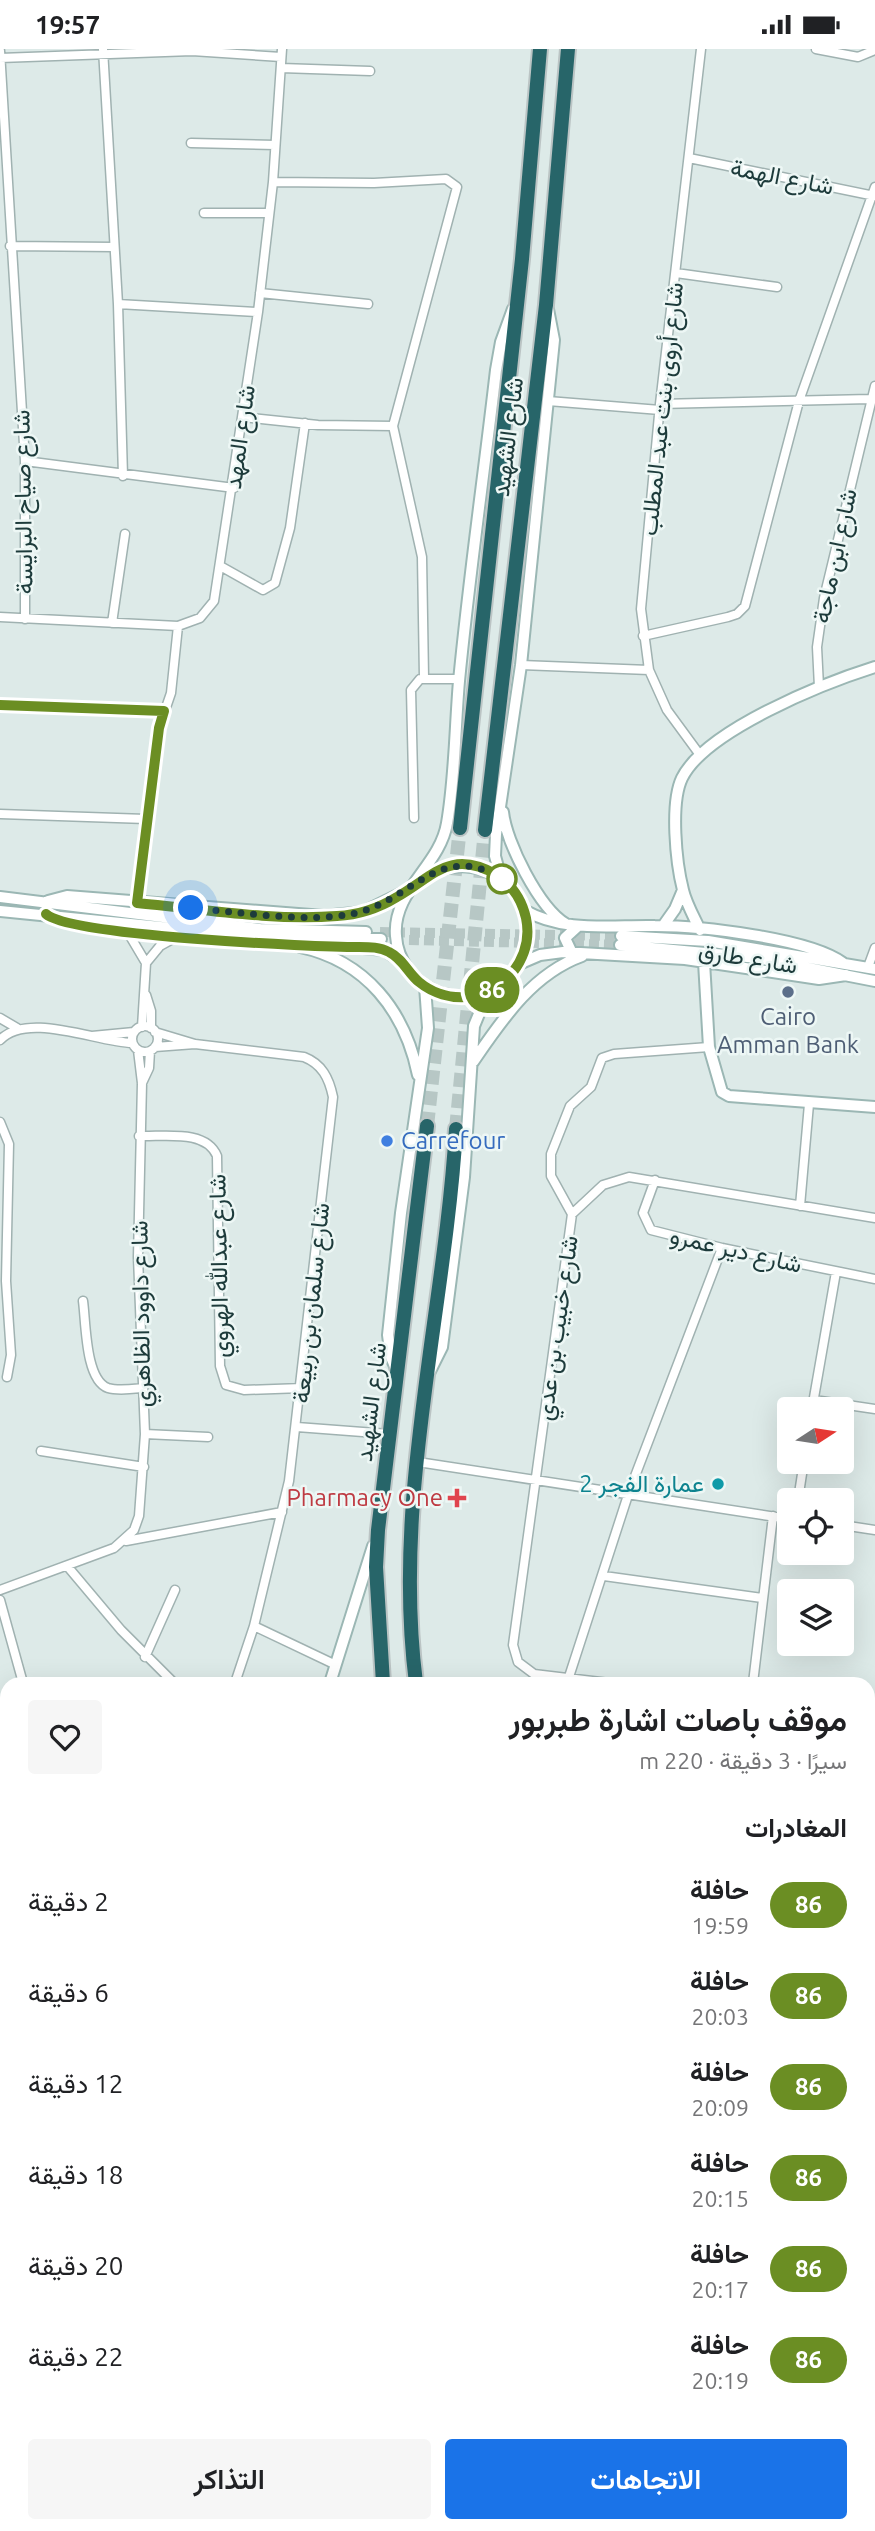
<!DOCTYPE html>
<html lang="ar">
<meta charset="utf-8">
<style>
body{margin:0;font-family:Ubuntu,Vazirmatn,sans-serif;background:#f6f6f6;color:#202124;direction:rtl;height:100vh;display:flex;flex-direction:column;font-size:26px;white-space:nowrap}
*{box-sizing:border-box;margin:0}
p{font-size:23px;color:#757577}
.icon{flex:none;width:38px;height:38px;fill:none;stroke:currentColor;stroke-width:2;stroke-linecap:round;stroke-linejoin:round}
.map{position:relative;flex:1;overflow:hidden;direction:ltr}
.sheet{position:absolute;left:0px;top:1628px;width:875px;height:856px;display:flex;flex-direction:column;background:#fff;border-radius:21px 21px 0 0;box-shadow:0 7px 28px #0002;direction:rtl}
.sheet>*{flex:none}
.badge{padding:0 14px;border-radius:23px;font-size:24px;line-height:46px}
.needle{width:46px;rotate:78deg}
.buttons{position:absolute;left:777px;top:1348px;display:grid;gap:14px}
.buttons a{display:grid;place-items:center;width:77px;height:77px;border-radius:7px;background:#fff;box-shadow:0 7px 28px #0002;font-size:35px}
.you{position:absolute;width:35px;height:35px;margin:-18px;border:5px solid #fff;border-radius:50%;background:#1a73e8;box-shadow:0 0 0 10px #1a73e833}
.map>.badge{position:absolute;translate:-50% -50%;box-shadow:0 0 0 4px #fff}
h2{padding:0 28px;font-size:26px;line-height:63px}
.round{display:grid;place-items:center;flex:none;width:74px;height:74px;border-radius:7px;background:#f6f6f6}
.head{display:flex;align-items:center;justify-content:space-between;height:119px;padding:0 28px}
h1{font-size:33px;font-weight:600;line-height:52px}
.cta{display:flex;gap:14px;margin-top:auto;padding:14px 28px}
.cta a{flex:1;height:80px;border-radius:7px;background:#1a73e8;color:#fff;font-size:28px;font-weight:600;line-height:80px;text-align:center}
.cta a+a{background:#f6f6f6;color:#202124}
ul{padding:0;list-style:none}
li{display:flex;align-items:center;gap:21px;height:91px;padding:0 28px}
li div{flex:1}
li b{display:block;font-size:26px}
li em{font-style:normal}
li .badge{min-width:77px;font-weight:700;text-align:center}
.status{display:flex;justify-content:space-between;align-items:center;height:49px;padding:0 35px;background:#fff;direction:ltr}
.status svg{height:19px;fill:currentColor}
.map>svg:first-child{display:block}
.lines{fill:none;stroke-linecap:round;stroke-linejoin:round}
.secondary-tunnel{stroke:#b7c7c5;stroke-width:10;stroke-dasharray:10 5;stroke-linecap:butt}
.highway-tunnel{stroke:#b7c7c5;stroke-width:14;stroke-dasharray:14 7;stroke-linecap:butt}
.street-casing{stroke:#a0b2b1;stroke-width:11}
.secondary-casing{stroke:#9bb7b4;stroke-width:14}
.highway-casing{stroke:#bbc4c4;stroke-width:18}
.street{stroke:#fff;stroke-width:8}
.secondary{stroke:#fff;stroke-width:10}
.highway{stroke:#276569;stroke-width:14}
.line-casing{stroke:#fff;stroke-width:16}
.line{stroke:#6b8e23;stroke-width:10}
.walk{stroke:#1d3b3b;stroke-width:7;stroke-dasharray:0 12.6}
.stop-dot{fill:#fff;stroke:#6b8e23;stroke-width:3.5}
.service-dot{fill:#5c6f8a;stroke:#edf7f5;stroke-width:2.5}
.shop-dot{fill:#3f7fe0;stroke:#edf7f5;stroke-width:2.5}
.culture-dot{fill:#0f9aa8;stroke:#edf7f5;stroke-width:2.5}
.health-dot{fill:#e0444e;stroke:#edf7f5;stroke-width:2.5}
.labels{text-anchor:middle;stroke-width:5;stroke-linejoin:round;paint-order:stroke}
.street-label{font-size:24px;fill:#1d3b3b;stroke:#edf7f5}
.service-label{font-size:24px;fill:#4e5e75;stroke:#edf7f5}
.shop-label{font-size:24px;fill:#366cbe;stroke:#edf7f5;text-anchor:start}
.culture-label{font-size:24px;fill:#0d838f;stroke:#edf7f5;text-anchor:end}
.health-label{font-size:24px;fill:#be3a42;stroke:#edf7f5;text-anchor:end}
</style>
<div class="status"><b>19:57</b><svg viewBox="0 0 49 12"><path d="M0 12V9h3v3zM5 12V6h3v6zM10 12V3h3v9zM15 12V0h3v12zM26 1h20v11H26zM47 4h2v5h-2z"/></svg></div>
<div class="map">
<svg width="875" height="2482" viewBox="0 0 875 2482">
<rect width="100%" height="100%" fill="#ddeae8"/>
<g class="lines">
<!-- secondary-tunnel -->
<path class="secondary-tunnel" d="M380,883L621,887
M409,891L620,896"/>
<!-- highway-tunnel -->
<path class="highway-tunnel" d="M427,1077L460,779
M456,1080L485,781"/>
<defs>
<path id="street" d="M103,0L118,255L123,427
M816,0L858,8L875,1
M0,2L25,412V570
M0,9L192,2L281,8
M281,19L370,22
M191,94L275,96
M689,109L875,147
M273,133L374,134L446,130L457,138L393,377L422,508L424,629
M204,164H269
M10,197L114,198
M676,224L777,238
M260,244L368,255
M118,255L258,263
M548,352L660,361
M660,355L870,350
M243,368L318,376L393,377
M25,412L234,439
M222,518L263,541L275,534L290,479L305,374
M0,568L178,577L200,569L214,552L258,263L273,133L282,0
M112,574L125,485
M643,587L728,568L737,565L745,557L799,352L875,138
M521,616L649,621
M819,638L817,598L824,549L875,337
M0,656L164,662
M700,706L667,661L649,621L641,560L660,355L701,0
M0,765L146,770
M414,769L411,641L420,630H459
M137,854L159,679L171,644L178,577
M127,882L146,914L142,978
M146,914L160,897L178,887
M868,918L875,899
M146,946L151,962V979
M0,969L17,979
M132 990a13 13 0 1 1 26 0a13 13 0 1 1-26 0Z
M155,983L195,995L304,1008C322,1015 329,1029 333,1048L289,1432L254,1577L235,1634
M92,987L134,983
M0,991C27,962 97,993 132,994
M155,998L195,995
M142,1034L149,1019L150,1002
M0,1073L9,1095L6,1232L11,1306L7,1328
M139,1087C164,1088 206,1080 217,1107L220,1317L226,1336L244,1341L302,1339
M655,1131L643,1164L651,1181L722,1199L875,1230
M800,1157L809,1055
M572,1165L551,1127V1105L570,1057L591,1038L602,1009L614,1005L709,998
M83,1252C86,1273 85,1331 108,1339C118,1342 132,1340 142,1339
M814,1351L875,1360
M812,1360L836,1223
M297,1378L389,1385
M145,1385L208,1388
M41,1402L144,1418
M418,1413L789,1470
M798,1451L804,1412
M842,1476L875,1481
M126,1492L282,1463
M68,1518L121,1581L174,1634
M604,1527L762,1549
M0,1541L114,1499L134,1481L139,1467L145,1385L138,1208L142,1034L138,1001
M0,1551L23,1634
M254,1577L336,1616
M145,1608L175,1541
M567,1634L629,1443L722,1199
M609,1634L534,1625L518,1613L513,1596L572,1165L603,1136L629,1128L875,1169
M753,1634L773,1467
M868,1667H875
M868,1775L875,1776
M0,1862L7,1853
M868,1872H875
M0,1921L7,1924
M868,2084L875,2108
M0,2098L7,2142
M868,2113L875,2117
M868,2237L875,2232
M0,2280L7,2269
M868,2354L875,2365
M540,2476L551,2480
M788,2476L790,2482
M232,2482L236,2476
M434,2482L456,2476"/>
<path id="secondary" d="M503,763C506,793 539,859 566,875
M501,829L495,807L496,785L521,616L554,291L548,260
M417,833C492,779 570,878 502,934C462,967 399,938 396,887C392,842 440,817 447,774C455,728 455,679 459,632C469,528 484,425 496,321L501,293L513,260
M0,848L260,880L366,883
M48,852L67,847L324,867L363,863L406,842
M524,861C564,884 611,876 655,877C700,877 809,889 843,914
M0,862L260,888L381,890
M663,877L675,860L683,841
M95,878L155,884
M700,881C694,868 686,854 683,841C676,814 670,754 682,729C706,681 824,634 875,618
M621,887L708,892L875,920
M620,896L758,909L875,932
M300,898C366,912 405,962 418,1026
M353,898L384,901L402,913
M572,904L565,889L578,877
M704,913L709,998L722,1043L729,1047L875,1058
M519,915L540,906L563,903L685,910L819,930L846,926
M473,1013C502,971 532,925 582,907
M397,1322L391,1308L388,1286L401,1164L428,979L425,937
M427,1328L442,1298L464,1128L474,977L488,943
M330,1634L373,1497
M0,1882L7,1896
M0,2465L7,2437
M260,2476L262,2482
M15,2482L16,2476"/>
<path id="highway" d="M460,779L522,210L540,0
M485,781L546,256L568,0
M383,1634L376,1518L378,1481L427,1077
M416,1634C392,1449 445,1264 456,1080
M647,2476L649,2482
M659,2476L661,2482
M685,2476L687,2482
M698,2476L700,2482"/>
</defs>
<!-- street casing -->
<use href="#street" class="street-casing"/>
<!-- secondary casing -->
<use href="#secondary" class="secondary-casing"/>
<!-- highway casing -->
<use href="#highway" class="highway-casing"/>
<!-- street -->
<use href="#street" class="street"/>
<!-- secondary -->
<use href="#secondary" class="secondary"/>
<!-- highway -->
<use href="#highway" class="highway"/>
</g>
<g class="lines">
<defs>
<path id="line" d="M0,656L164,662L159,679L137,854C202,860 272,872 337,867C358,866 379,859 397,848C433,828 450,799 497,826C512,836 522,851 526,869C530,888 525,907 513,923C491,953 447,956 419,933C408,924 403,910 389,903C380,898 370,898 359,898C313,898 71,887 46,865"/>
</defs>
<!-- line casing -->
<use href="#line" class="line-casing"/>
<!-- line -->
<use href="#line" class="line"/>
<!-- walk -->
<path class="walk" d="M191,859C238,863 306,874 352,865C410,854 440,790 502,830"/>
</g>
<!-- markers -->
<circle class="stop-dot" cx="502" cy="830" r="14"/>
<circle class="service-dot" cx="788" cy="943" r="7"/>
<circle class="shop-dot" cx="387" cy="1092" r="7"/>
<circle class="culture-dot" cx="718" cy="1435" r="7"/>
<path class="health-dot" d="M453.5 1438.5h7v7h7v7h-7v7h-7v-7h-7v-7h7z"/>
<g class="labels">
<!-- street labels -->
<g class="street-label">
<text transform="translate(782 128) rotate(11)" y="8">شارع الهمة</text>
<text transform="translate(662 360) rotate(-84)" y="8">شارع أروى بنت عبد المطلب</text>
<text transform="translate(240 388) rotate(-82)" y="8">شارع المهد</text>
<text transform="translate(508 388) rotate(-83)" y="8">شارع الشهيد</text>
<text transform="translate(23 453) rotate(-91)" y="8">شارع صياح البرايسة</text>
<text transform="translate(835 507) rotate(-78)" y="8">شارع ابن ماجة</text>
<text transform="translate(748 909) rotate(9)" y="8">شارع طارق</text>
<text transform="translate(736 1201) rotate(13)" y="8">شارع دير عمرو</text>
<text transform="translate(219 1217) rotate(-91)" y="8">شارع عبدالله الهروي</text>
<text transform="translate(311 1254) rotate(-84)" y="8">شارع سلمان بن ربيعة</text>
<text transform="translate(141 1265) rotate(-91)" y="8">شارع داوود الظاهري</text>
<text transform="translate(557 1279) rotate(-82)" y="8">شارع خبيب بن عدي</text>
<text transform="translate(371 1353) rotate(-83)" y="8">شارع الشهيد</text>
</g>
<!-- service labels -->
<g class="service-label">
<text x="788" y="976">Cairo<tspan x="788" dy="28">Amman Bank</tspan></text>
</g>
<!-- shop labels -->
<g class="shop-label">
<text x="401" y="1100">Carrefour</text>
</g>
<!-- culture labels -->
<g class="culture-label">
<text x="704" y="1443">عمارة الفجر 2</text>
</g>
<!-- health labels -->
<g class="health-label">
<text x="443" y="1457">Pharmacy One</text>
</g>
</g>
</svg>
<div class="buttons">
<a><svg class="needle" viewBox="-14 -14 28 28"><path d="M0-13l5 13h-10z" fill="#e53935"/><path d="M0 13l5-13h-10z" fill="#757577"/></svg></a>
<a><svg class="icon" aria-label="locate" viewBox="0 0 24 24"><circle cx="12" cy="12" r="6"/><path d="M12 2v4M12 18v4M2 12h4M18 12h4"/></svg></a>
<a><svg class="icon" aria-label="layers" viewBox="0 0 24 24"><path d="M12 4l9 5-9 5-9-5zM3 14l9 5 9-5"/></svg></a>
</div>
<div class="you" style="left:191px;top:859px"></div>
<b class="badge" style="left:492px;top:941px;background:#6b8e23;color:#fff">86</b>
<section class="sheet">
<div class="head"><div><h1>موقف باصات اشارة طبربور</h1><p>سيرًا · 3 دقيقة · 220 m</p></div><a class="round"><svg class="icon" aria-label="heart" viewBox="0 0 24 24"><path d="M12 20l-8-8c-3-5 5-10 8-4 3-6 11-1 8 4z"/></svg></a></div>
<h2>المغادرات</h2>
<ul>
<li><span class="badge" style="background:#6b8e23;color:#fff">86</span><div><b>حافلة</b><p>19:59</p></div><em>2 دقيقة</em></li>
<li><span class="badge" style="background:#6b8e23;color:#fff">86</span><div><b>حافلة</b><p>20:03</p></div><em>6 دقيقة</em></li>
<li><span class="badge" style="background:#6b8e23;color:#fff">86</span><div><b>حافلة</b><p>20:09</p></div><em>12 دقيقة</em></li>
<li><span class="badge" style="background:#6b8e23;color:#fff">86</span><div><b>حافلة</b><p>20:15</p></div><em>18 دقيقة</em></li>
<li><span class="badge" style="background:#6b8e23;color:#fff">86</span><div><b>حافلة</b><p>20:17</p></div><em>20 دقيقة</em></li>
<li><span class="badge" style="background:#6b8e23;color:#fff">86</span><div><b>حافلة</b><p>20:19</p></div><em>22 دقيقة</em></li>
</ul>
<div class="cta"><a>الاتجاهات</a><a>التذاكر</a></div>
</section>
</div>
